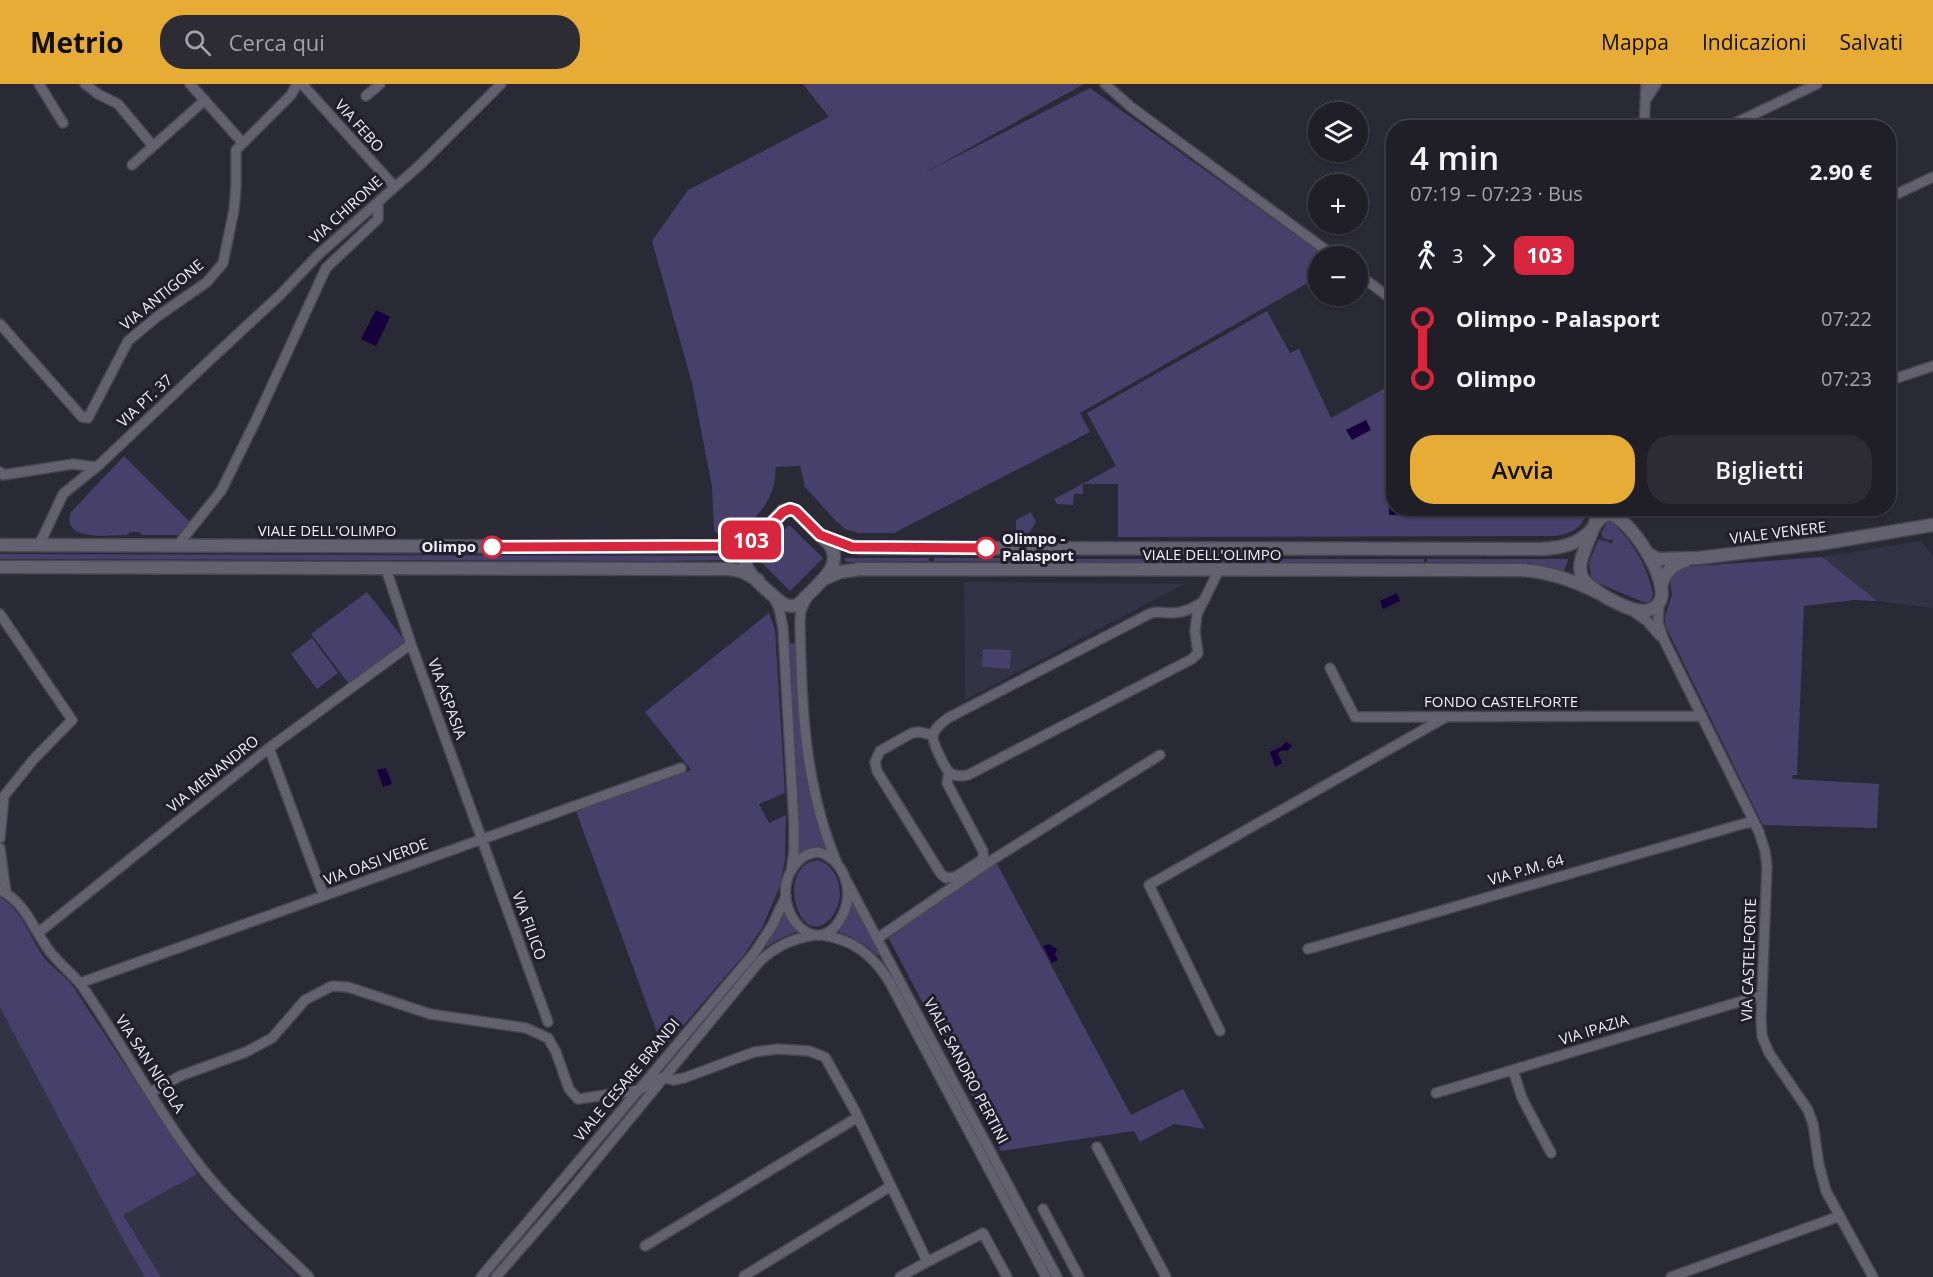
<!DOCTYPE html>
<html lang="it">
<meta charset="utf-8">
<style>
body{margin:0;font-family:"Open Sans",sans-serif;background:#2d2c34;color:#f1f3f6;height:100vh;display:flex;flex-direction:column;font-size:22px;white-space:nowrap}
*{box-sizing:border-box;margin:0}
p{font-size:20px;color:#a2a2a8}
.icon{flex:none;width:33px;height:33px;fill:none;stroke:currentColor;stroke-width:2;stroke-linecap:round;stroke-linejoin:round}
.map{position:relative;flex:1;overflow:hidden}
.panel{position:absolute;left:1386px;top:36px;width:510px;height:396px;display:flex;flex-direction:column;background:#201f28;border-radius:24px;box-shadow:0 2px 4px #0004,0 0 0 2px #3d3d45}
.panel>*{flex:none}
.badge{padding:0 12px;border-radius:9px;font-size:21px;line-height:39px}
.controls{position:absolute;left:1308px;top:18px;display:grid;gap:12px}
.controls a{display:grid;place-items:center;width:60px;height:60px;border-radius:50%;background:#201f28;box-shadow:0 2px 4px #0004,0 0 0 2px #3d3d45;font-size:30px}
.map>.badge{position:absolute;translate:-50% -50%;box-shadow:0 0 0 3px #fff}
.legs{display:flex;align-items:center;gap:9px;height:66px;padding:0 24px;font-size:20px}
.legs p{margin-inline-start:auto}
.head{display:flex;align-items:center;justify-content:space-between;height:102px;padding:0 24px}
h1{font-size:33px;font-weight:600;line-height:45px}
.primary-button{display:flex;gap:12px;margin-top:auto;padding:12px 24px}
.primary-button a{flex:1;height:69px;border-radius:24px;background:#e6ac36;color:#111;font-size:24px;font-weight:600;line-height:69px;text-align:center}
.primary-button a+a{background:#2d2c34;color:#f1f3f6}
ul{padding:0 24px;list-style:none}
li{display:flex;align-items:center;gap:21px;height:60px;font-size:22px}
li i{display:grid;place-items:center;width:9px;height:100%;margin:0 8px;background:currentColor}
li i::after{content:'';width:15px;height:15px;margin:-8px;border:4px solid;border-radius:50%;background:#201f28}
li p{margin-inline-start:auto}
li:first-child i{background:linear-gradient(#0000 50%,currentColor 0)}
li:last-child i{background:linear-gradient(currentColor 50%,#0000 0)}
header{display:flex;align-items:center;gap:36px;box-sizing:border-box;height:84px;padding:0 30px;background:#e6ac36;color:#111}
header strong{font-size:28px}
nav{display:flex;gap:33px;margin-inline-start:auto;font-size:21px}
.search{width:420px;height:54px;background:#2d2c34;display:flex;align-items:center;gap:15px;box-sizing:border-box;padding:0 21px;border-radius:24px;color:#a2a2a8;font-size:22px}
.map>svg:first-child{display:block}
.built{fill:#343245}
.green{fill:#47406b}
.water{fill:#16003e}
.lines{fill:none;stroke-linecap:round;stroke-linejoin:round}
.minor-casing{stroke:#484651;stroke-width:12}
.tertiary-casing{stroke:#484651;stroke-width:15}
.minor{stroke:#636170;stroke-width:9}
.tertiary{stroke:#636170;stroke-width:12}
.line-1-casing{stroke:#fff;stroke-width:14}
.line-1{stroke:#d7263d;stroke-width:9}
.stop-1-dot{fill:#fff;stroke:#d7263d;stroke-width:3}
.labels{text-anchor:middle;stroke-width:6;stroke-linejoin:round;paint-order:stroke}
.street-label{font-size:15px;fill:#eeedf6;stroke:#211f2b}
.stop-label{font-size:15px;font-weight:bold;fill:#eeedf6;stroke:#211f2b;text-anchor:start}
</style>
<header>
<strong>Metrio</strong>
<div class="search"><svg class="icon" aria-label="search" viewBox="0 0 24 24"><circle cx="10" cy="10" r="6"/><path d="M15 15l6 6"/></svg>Cerca qui</div>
<nav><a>Mappa</a><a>Indicazioni</a><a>Salvati</a></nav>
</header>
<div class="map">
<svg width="1933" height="1193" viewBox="0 0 1933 1193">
<rect width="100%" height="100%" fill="#2a2936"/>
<!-- built -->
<path class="built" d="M1921,457L1933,472V524L1877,517L1822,473Z
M964,498L1184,500L965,616Z
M0,813L11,820L25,839L43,872L70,898L197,1090L244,1142L298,1193H0Z"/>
<!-- green -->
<path class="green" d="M803,0H1084L926,88L1090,4L1325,172H1318V193L1080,329L1090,348L894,449H858L845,445L836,437L805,403L800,382L776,383C775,390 775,399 772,407C765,428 742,450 719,451L714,446L712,403L692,299L652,157L688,106L829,33Z
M1267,227L1290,269L1299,265L1331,334L1393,300L1394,424L1587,425C1585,442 1572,450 1555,452L1118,453V400H1083V410H1074L1073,421L1057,420L1054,415L1116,382L1087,329Z
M124,372L190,438L178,451H142L139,448H130L127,451C111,451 60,458 71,428Z
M1031,428L1036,438L1028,451H1016V436Z
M1608,437H1611C1631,455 1649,484 1653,511L1650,518H1643L1598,499L1591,493L1589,478L1599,455L1609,458L1610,460L1613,458L1612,455L1608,456L1603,454L1601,449Z
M789,441L823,474L790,507L757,474Z
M0,470L729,472H732L733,475L730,476L659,477L0,475Z
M1822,473L1877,517L1854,516L1804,522L1797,691H1793L1792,695L1879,700L1877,744L1763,741L1665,541V532L1672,511L1670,495L1682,483Z
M846,474H929V477L846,478L844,475Z
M934,474H1071V478L934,477Z
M1073,475H1248V478H1073Z
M1250,475H1424V478H1250Z
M1427,475H1568V476L1564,487L1529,479L1427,478Z
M367,508L405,557L349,600L311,550Z
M769,529L775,546L785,709L759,720L769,739L786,731L785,775L780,802L762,844L743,872L663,965L576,727L691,686L645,628Z
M312,554L338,589L317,605L291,570Z
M789,559H795C799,630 799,698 826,765L799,772V725Z
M983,565L1011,566L1010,585L982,583Z
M818,776C835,781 842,801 839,817C837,826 832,835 824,840C797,858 776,781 818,776Z
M996,778L1131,1031L1183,1005L1205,1045L1174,1040L1140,1058L1134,1047L1001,1067L887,851Z
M0,813C22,827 28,850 42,871C49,881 61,889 70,898L197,1090L123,1131L161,1193H145L124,1157L0,923Z
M852,817L879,869V871H877C865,859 851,852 835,847L850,818Z
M786,826L798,847L777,856L767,863L766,861Z"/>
<!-- water -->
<path class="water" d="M376,226L390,233L376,262L361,255Z
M1366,336L1371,346L1352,356L1346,346Z
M1389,408H1393L1394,424L1401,425V431H1389Z
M1397,509L1400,517L1383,525L1380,517Z
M1286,658L1292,662L1288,666L1280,667L1278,670L1282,679L1275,683L1270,668L1281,663Z
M386,684L392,700L383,703L377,686Z
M1049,860L1057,865L1055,871L1058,876L1052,879L1043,862Z"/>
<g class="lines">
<defs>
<path id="minor" d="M39,0L63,39
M85,0L98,10L118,20L153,62
M190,0L242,58
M302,0L395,103
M1105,0L1131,23L1334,172
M366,12L380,0
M1647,14L1656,0
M1644,44L1646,0
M1725,44L1817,0
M132,81L205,16
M1888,114L1933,93
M1358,190L1394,217
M0,240L82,333L88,334L128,257L158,232L207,198L223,179L234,126L236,103V66L291,11L297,0
M211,275L280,211L319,170L421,80L501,0
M1888,297L1933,282
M0,388L3,391L73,380L96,383
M1593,443L1596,424
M37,461L42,455L63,410L100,380L210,276
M177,462L221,407L257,334L326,184L378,135V118
M388,484V491L411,560L548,938
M774,514L779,524L783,544L794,740V767L791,787
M807,514L801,526L800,535C801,618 804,702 837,779
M1204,517C1193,524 1184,529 1171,529C1164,529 1158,527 1151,529L948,634C942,639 934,644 933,652C932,658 945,684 949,688C955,693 962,692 968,691L1192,575L1198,569L1195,548L1197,530L1219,486
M1659,518L1658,539L1664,556L1759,748L1765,767L1767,783L1761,934L1762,952L1769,969L1808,1026L1813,1040L1819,1081L1826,1107L1873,1193
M1633,527L1647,537L1660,552
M0,530L72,636L33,676L4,712L0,754
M1330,584L1355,633L1702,632
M933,651L919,648L912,649L880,667L875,678L877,687L941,790L946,794L955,793L983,775V767L947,699L949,688
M269,664L324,812
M0,764L6,809
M818,768C843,775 854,804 844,828C820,884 767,826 792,785C798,775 806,769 818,768Z
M846,796L1057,1193
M0,806C25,818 33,844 48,865C58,879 72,889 82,902C123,961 156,1025 200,1082C232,1123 272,1157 309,1193
M38,849L269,664L411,560
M821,851C852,855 872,870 889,897L1046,1193
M878,854L992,776L1160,671
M1308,865L1753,737
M80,899L681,684
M1220,947L1149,801L1446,633
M1513,986L1522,1014L1551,1069
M151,1008L180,992L246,968L272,954L305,916L332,902L348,903L430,930L526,944L548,954L556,968L569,1005L578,1015L639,1006L663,993L673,996L684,994L754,968L778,965L809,967L825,973L854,1025L927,1177
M1436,1009L1762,911
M1097,1063L1166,1193
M1043,1125L1079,1193
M645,1162L858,1033
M744,1192L891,1102
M481,1193L755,868L772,842L786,812
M496,1193L568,1110L760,877C776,862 792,855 814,851
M900,1193C927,1177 955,1164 983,1149L1007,1193
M1671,1193L1840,1132"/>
<path id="tertiary" d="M790,425L796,427L830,461C842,480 824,494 812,507C807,511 802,518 797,521C792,523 788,522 783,520C768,506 732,484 750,462L783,427Z
M1608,430C1629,431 1673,500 1659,519C1655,524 1649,527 1643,527C1628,527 1585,505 1581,490C1578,478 1585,465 1589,455C1593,444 1596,435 1608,430Z
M820,451L844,460L860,464L1541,465C1562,464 1580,460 1593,444
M0,461L714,463L742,460L760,451
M1647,469L1658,475L1698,474L1825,459L1933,441
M0,483L729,485L741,487L758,496
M822,496L840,488L861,485L1520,486C1549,487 1574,497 1599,509
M1661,502C1665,488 1672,481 1685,477"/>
</defs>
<!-- minor casing -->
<use href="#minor" class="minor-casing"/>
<!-- tertiary casing -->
<use href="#tertiary" class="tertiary-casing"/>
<!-- minor -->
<use href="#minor" class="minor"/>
<!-- tertiary -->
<use href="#tertiary" class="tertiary"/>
</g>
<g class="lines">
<defs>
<path id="line-1" d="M492,463L729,462L742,460L760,451L783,428L790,425L796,427L820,451L852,463L986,464"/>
</defs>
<!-- line-1 casing -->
<use href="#line-1" class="line-1-casing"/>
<!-- line-1 -->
<use href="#line-1" class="line-1"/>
</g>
<!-- markers -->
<g class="stop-1-dot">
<circle cx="492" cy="463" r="10"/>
<circle cx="986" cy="464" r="10"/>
</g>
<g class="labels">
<!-- street labels -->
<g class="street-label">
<text transform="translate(359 42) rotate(48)" y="5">VIA FEBO</text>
<text transform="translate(346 126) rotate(-42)" y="5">VIA CHIRONE</text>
<text transform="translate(162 211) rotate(-39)" y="5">VIA ANTIGONE</text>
<text transform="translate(145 317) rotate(-43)" y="5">VIA PT. 37</text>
<text x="327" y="452">VIALE DELL'OLIMPO</text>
<text transform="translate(1778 449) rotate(-7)" y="5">VIALE VENERE</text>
<text x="1212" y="476">VIALE DELL'OLIMPO</text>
<text transform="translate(447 615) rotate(70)" y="5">VIA ASPASIA</text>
<text x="1501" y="623">FONDO CASTELFORTE</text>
<text transform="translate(213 690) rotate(-39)" y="5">VIA MENANDRO</text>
<text transform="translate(376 778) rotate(-20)" y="5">VIA OASI VERDE</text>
<text transform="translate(1526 786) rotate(-16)" y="5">VIA P.M. 64</text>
<text transform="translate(529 842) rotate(70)" y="5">VIA FILICO</text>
<text transform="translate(1749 876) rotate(-88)" y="5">VIA CASTELFORTE</text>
<text transform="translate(1594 946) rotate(-17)" y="5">VIA IPAZIA</text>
<text transform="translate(150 980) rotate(57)" y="5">VIA SAN NICOLA</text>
<text transform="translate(966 987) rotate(62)" y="5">VIALE SANDRO PERTINI</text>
<text transform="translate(627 996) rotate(-50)" y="5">VIALE CESARE BRANDI</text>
</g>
<!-- stop labels -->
<g class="stop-label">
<text x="1002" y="460">Olimpo -<tspan x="1002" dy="17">Palasport</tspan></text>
<text x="476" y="468" text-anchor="end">Olimpo</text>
</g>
</g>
</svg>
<div class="controls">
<a><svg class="icon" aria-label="layers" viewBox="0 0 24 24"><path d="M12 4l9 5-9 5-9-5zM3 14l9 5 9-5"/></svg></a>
<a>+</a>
<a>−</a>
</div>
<b class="badge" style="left:751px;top:456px;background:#d7263d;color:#fff">103</b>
<section class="panel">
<div class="head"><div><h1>4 min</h1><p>07:19 – 07:23 · Bus</p></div><b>2.90 €</b></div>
<div class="legs"><svg class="icon" aria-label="walk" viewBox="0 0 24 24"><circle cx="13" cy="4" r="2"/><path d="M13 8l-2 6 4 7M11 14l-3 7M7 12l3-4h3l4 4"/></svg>3<svg class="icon" aria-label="forward" viewBox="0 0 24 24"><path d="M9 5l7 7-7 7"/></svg><b class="badge" style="background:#d7263d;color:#fff">103</b></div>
<ul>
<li><i style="color:#d7263d"></i><b>Olimpo - Palasport</b><p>07:22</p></li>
<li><i style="color:#d7263d"></i><b>Olimpo</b><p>07:23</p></li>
</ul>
<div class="primary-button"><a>Avvia</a><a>Biglietti</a></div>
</section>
</div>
